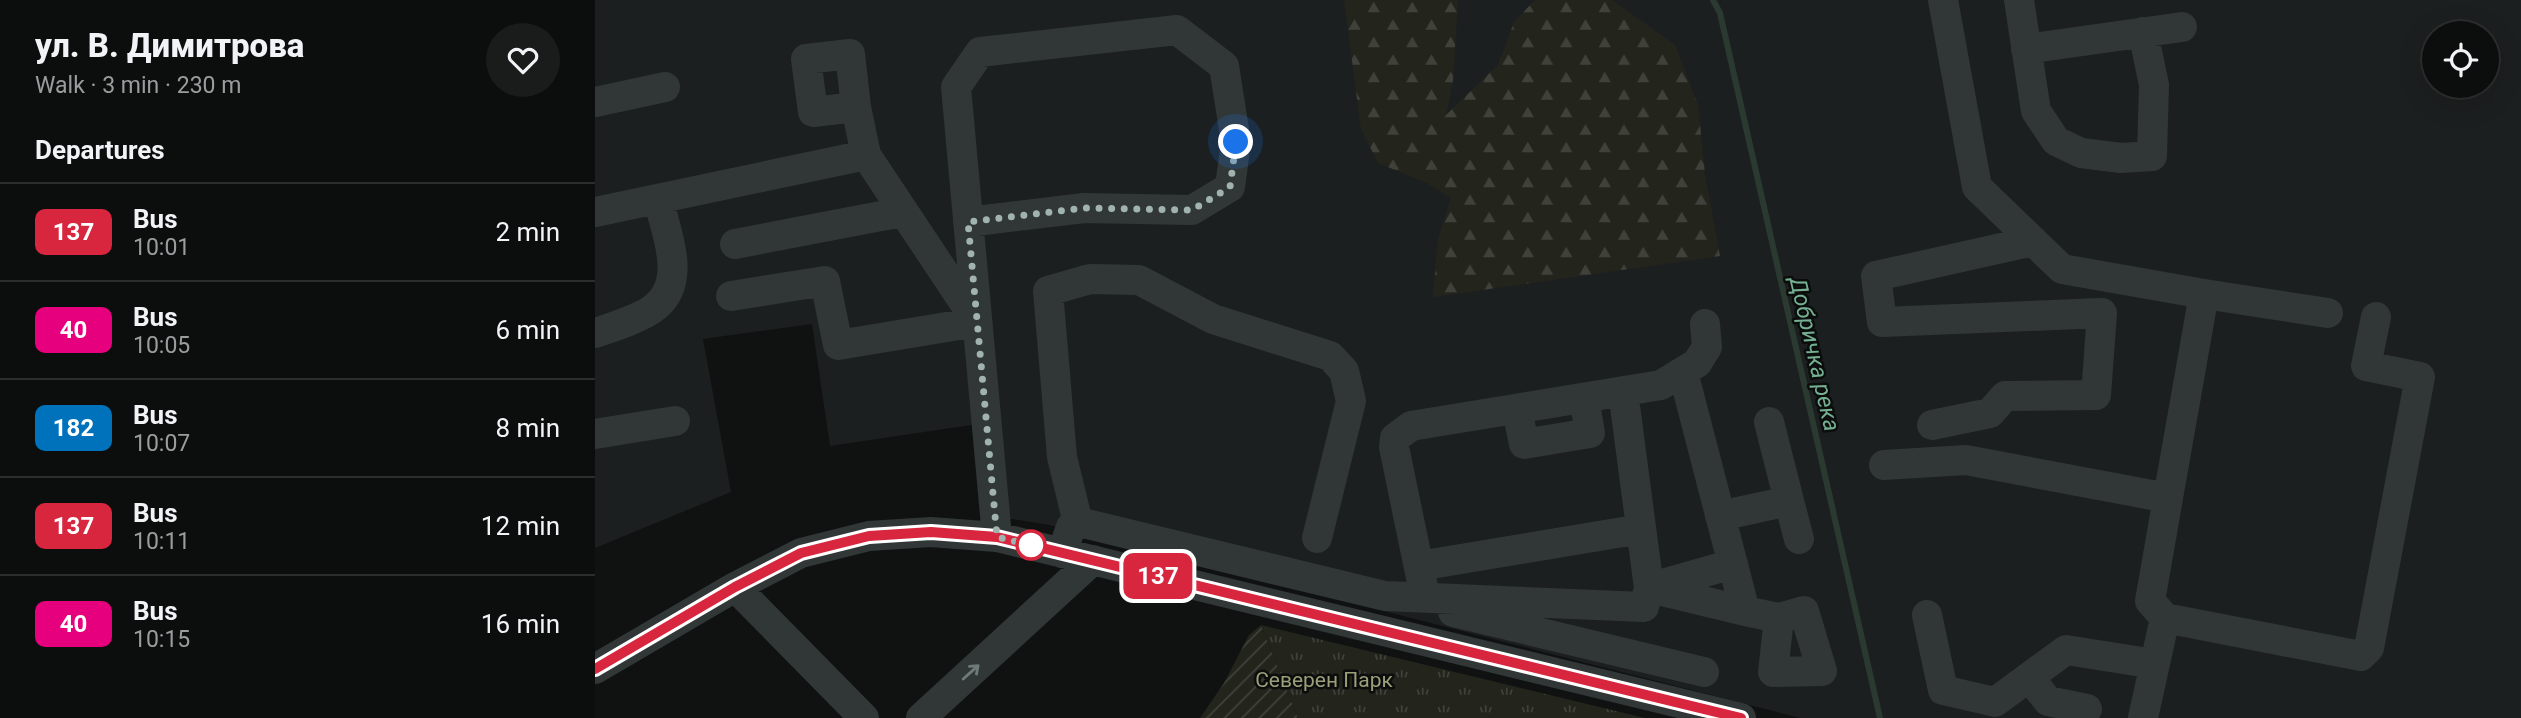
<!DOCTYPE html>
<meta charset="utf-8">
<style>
body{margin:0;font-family:Roboto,sans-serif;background:#1a1c1c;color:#f1f3f6;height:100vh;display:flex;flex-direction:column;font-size:26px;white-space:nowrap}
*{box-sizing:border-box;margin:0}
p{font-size:23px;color:#9a9c9e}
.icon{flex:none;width:38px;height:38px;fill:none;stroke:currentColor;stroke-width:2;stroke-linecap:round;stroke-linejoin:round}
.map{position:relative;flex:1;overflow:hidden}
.side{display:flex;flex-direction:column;background:#0c0e0e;width:595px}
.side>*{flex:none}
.badge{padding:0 14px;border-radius:10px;font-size:24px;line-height:46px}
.tools{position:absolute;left:1827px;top:21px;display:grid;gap:14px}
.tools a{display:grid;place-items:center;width:77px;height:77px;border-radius:50%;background:#0c0e0e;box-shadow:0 7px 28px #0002,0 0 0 2px #2c2e2e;font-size:35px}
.you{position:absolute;width:35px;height:35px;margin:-18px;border:5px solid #fff;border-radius:50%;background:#1a73e8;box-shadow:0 0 0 10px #1a73e833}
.map>.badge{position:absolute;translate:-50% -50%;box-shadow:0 0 0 4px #fff}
h2{padding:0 35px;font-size:26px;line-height:63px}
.round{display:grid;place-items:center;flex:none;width:74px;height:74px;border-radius:37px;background:#1a1c1c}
.summary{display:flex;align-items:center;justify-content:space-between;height:119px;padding:0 35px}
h1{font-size:33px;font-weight:800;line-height:52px}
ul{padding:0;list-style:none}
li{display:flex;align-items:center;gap:21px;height:98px;padding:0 35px;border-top:2px solid #2c2e2e}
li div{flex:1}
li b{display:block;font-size:26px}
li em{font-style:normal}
li .badge{min-width:77px;font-weight:700;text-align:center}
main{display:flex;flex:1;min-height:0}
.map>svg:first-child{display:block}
.built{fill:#1c1f1f;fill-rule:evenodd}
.forest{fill:url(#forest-firs)}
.park{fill:url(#park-tufts)}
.garden{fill:url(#garden-furrows)}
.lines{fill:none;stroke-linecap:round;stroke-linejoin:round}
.stream{stroke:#2a3a31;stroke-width:6}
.minor{stroke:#313736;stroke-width:30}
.oneway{stroke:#6f7b78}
.line-casing{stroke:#fff;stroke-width:16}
.line{stroke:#d7263d;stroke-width:10}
.walk{stroke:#a1b3ae;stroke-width:7;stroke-dasharray:0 12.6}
.stop-dot{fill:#fff;stroke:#d7263d;stroke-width:3.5}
.labels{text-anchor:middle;stroke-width:5;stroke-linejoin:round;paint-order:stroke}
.park-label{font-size:21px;fill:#9c9f77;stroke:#0b0d0d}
.water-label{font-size:23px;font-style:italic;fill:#76b092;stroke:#0b0d0d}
</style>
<main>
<section class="side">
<div class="summary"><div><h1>ул. В. Димитрова</h1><p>Walk · 3 min · 230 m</p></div><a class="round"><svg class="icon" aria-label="heart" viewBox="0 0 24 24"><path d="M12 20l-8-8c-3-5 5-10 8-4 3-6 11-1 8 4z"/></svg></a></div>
<h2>Departures</h2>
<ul>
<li><span class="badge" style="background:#d7263d;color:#fff">137</span><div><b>Bus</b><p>10:01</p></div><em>2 min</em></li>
<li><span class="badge" style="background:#e6007e;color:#fff">40</span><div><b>Bus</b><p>10:05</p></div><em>6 min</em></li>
<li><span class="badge" style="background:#0072bc;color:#fff">182</span><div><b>Bus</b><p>10:07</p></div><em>8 min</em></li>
<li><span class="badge" style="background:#d7263d;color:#fff">137</span><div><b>Bus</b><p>10:11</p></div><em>12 min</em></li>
<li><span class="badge" style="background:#e6007e;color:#fff">40</span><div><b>Bus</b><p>10:15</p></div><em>16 min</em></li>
</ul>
</section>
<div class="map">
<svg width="1926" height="718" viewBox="0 0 1926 718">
<defs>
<pattern id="forest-firs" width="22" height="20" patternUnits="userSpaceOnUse" patternTransform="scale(1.75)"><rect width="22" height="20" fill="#23241c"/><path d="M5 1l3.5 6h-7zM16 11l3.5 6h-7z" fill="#40413a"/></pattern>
<pattern id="park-tufts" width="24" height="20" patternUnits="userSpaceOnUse" patternTransform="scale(1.75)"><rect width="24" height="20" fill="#23241c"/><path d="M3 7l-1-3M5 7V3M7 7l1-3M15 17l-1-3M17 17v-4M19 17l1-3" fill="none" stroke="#40413a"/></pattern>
<pattern id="garden-furrows" width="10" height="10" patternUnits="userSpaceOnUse" patternTransform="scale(1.75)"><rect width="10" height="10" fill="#23241c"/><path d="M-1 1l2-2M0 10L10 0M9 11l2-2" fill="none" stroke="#40413a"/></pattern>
</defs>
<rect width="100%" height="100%" fill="#101212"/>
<!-- built -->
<path class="built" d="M0,0H1926V718H1205L454,525L387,514L383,424L235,446L217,324L108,339L136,492L0,548ZM1839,33H1892V86H1839Z"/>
<!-- forest -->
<path class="forest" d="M749,0H863L858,81L851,115L903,65L919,22L940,0H1017L1080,45L1103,105L1110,174L1125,256L838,297L843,239L856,198L832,183L783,163L766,129Z"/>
<!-- park -->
<path class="park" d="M666,625L1050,718H703Z"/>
<!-- garden -->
<path class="garden" d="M666,625L703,718H605L629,683L654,635Z"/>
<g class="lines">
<!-- stream -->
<path class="stream" d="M1118,0L1125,13L1285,718"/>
<!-- minor -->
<path class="minor" d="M1348,0L1382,187L1467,269L1609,294
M1424,0L1441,111L1461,141L1486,153L1526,158L1557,156L1559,85L1548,32
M1431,49L1587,27
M0,102L70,87
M0,212L271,155
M373,222L489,208L597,210L635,187L641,142L629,66L582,30L385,52L361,87L402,537
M140,244L307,212
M136,296L230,281L243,345L382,322L271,155L261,107L255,54L211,59L218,112L261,107
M0,333C15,328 49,317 60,307C93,281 71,232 63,199
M922,409L929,444L995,433L989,398
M1337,425L1395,413L1410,396L1501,395L1507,313L1287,322L1281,276L1438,241
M0,434L80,421
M1289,465L1371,460L1573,498L1555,601L1570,618
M1573,498L1609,294L1733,313
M1194,501L1204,539
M1125,516L1194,501L1174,422
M483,523L467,457L453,291L495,279L544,280L618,319L735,356L749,371L756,401L722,538
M467,553L476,527L483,523L492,524L790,596L1049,607L1054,588L1028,391
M824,566L1046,529
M140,587L269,718
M1057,587L1138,564
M1054,588L1150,611L1088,372
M830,597L799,447L800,438L816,426L1066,385L1102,363L1112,347L1110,324
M1150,611L1184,618L1209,611L1227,671L1178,672L1184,618
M858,612L1109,672
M1332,615L1348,690L1400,702L1471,650L1560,664
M0,669L140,587L206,553L274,536L336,532L402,537L1146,718
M1434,677L1453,701L1492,709
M326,718L498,560
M1548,718L1570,618L1766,656L1774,648L1825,377L1771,366L1781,317"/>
</g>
<!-- one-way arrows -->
<defs><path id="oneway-shaft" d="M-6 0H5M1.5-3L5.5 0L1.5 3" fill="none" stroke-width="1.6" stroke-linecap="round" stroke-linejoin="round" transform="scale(1.75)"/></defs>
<use class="oneway" href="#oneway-shaft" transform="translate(376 672) rotate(-42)"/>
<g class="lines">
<defs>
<path id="line" d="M0,669L140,587L206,553L274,536L336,532L402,537L1146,718"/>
</defs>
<!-- line casing -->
<use href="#line" class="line-casing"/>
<!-- line -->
<use href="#line" class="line"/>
<!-- walk -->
<path class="walk" d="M436,545L446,548L402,537L373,222L489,208L597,210L635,187L641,142"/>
</g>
<!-- markers -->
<circle class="stop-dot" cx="436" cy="545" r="14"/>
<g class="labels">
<!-- park labels -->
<g class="park-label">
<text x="729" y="687">Северен Парк</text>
</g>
<!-- water labels -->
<g class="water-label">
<text transform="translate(1220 354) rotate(77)" y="8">Добричка река</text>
</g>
</g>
</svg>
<div class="tools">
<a><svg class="icon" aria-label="locate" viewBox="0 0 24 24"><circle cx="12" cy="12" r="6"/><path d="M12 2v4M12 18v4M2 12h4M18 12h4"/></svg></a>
</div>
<div class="you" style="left:641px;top:142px"></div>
<b class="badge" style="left:563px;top:576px;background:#d7263d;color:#fff">137</b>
</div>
</main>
